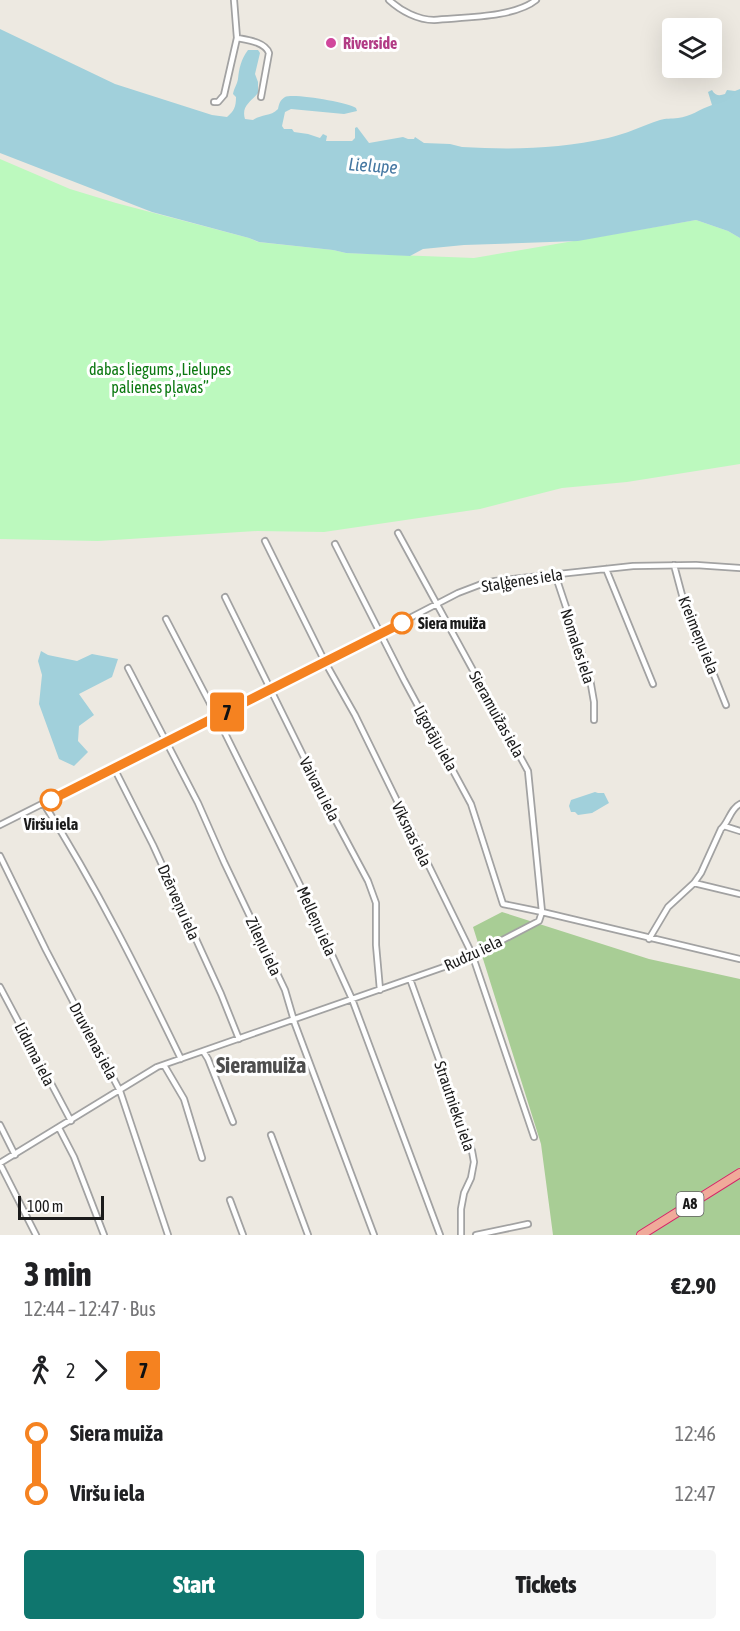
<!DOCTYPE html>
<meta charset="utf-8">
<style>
body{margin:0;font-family:"Asap Condensed",sans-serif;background:#f6f6f6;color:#202124;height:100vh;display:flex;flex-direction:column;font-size:22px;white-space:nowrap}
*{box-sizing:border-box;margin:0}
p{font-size:20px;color:#757577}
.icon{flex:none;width:33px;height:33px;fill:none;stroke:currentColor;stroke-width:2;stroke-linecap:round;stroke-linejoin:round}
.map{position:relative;height:1235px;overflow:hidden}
.side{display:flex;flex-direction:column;background:#fff;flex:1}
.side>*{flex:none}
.badge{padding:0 12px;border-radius:4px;font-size:21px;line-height:39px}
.tools{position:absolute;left:662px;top:18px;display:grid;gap:12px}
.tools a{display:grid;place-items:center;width:60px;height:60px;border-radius:6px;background:#fff;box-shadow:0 6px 24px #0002;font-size:30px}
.scale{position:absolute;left:18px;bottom:15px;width:86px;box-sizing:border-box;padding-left:6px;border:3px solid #1b1b1b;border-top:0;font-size:16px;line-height:21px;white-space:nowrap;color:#1b1b1b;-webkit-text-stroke:4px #fff;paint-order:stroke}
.map>.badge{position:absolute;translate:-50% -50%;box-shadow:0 0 0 3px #fff}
.legs{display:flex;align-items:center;gap:9px;height:66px;padding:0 24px;font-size:20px}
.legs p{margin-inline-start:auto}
.head{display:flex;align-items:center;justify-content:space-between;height:102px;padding:0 24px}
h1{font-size:33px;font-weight:800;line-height:45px}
.button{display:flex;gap:12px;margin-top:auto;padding:12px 24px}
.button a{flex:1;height:69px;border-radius:6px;background:#0f766e;color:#fff;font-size:24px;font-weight:800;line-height:69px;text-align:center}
.button a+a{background:#f6f6f6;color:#202124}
ul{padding:0 24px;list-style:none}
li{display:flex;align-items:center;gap:21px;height:60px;font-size:22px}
li i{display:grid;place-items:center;width:9px;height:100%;margin:0 8px;background:currentColor}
li i::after{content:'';width:15px;height:15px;margin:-8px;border:4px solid;border-radius:50%;background:#fff}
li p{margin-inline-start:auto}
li:first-child i{background:linear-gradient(#0000 50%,currentColor 0)}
li:last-child i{background:linear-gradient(currentColor 50%,#0000 0)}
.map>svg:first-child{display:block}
.forest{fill:#a8cd95}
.park{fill:#bcf9be}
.water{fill:#a1d0db}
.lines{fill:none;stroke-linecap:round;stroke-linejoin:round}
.minor-casing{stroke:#a2a2a2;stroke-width:8}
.trunk-casing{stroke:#d62368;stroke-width:10}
.minor{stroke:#fff;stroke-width:4.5}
.trunk{stroke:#f0aa9a;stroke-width:8}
.line-1-casing{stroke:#fff;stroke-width:14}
.line-1{stroke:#f58220;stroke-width:9}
.hotel-dot{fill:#d1479c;stroke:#fff;stroke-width:2}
.stop-1-dot{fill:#fff;stroke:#f58220;stroke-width:3}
.labels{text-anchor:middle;stroke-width:6;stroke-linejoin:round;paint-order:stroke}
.shield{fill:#fff;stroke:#5f5f5f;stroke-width:1.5}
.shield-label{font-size:15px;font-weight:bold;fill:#1b1b1b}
.hotel-label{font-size:16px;font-weight:bold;fill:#b23c85;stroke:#fff;text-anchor:start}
.park-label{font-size:16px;fill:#0b7810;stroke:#fff}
.street-label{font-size:16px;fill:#1b1b1b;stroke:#fff}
.stop-label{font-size:16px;font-weight:bold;fill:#1b1b1b;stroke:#fff;text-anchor:start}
.water-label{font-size:18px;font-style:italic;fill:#4678a2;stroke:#fff}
.district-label{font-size:22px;font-weight:bold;fill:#4e4e4e;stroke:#fff}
</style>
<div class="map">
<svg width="740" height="1235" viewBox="0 0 740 1235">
<rect width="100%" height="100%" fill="#ede9e1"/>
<!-- forest -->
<path class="forest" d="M502,912L649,959L740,979V1235H553L541,1144L473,927Z"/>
<!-- park -->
<path class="park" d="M0,159L70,189L116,203L249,238L258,242L333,250L346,253L474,258L696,220L728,231L740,238V464L627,482L562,488L480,509L324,532L257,531L98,541L0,539Z"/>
<!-- water -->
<path class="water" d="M0,29L115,84L212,115L227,117C234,111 236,107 236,97L233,94C234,88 237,85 238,79C239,69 241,59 248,50H258L260,53L255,74L258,82V93C251,102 241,106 245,119L253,120C261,114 270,117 278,109C279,104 280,100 285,97C293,93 347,102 356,108L357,111L344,114L291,109L285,112L282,126L284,129H292L294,132L308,134L320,138L323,134L327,136L326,141H352L355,138V128L357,127L369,143L403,137L408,139H414L415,137L424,143L450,144L462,147C511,150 560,149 608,138C626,134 642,126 660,120C666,118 671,119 678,118C690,117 700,109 712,105L708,92L712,90C715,96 720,96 725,94L727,90L735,91L740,89V238L728,231L696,220L578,241L464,245L423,249L410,256L346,253L333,250L259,242L249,238L152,212L0,153Z
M41,651L48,655L77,661L92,654L118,659L112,677L79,694L94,715L79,726L78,741L88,752L74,766L59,759L39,704L42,675L38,661Z
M595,792L598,793H604L609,803L592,813L578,815L575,812H571L569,806L571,800Z"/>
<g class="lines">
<defs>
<path id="minor" d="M389,0C401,11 418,20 434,20C462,17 514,18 536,0
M237,38C248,40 265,42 269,53L261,97
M214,102H218L224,95L237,38L234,0
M265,541L325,662L355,715L472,954L534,1137
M335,544L404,680L471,804L503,904L542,912L528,771L398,533
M674,565L682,595L726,705
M606,569L653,684
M555,574L590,679L594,702V720
M225,597L329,808L368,881L376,903V945L380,990
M166,619L217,717L302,889L352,999L440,1235
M128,668L198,803L224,862L285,990L295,1024L374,1235
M114,768L153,845L221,994L239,1039
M44,804C96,886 139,972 181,1059
M0,825L325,662L458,593L479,585L495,581L633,566L696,565L740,568
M724,826L740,831
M0,856L46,950L120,1091L168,1235
M694,883L740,894
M649,939L668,907L694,883L701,873L721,829C729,822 730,809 740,804
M410,979L472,1151L474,1162L471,1178L464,1193L461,1209V1235
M0,987L71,1121
M203,1051L208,1059L233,1122
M164,1065L184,1099L202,1158
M0,1125L15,1155
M59,1128L74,1157L104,1235
M271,1135L308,1235
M0,1163L157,1067L464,960L477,950L489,947L539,921L542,912L740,959
M0,1164L36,1235
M230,1200L243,1235
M476,1235L528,1224"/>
<path id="trunk" d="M641,1235L740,1173"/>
</defs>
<!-- minor casing -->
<use href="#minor" class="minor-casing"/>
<!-- trunk casing -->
<use href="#trunk" class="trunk-casing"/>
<!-- minor -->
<use href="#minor" class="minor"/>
<!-- trunk -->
<use href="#trunk" class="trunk"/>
</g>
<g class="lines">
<defs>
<path id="line-1" d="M51,800L402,623"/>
</defs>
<!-- line-1 casing -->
<use href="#line-1" class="line-1-casing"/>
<!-- line-1 -->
<use href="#line-1" class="line-1"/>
</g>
<!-- markers -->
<circle class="hotel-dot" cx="331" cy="43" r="6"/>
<g class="stop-1-dot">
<circle cx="402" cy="623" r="10"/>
<circle cx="51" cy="800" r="10"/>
</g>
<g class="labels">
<!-- shield labels -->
<rect class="shield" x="676.5" y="1192" width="27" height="24" rx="4.5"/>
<g class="shield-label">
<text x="690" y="1209">A8</text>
</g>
<!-- hotel labels -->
<g class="hotel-label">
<text x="343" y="49">Riverside</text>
</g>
<!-- park labels -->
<g class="park-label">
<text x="160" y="375">dabas liegums „Lielupes<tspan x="160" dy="18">palienes pļavas”</tspan></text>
</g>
<!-- street labels -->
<g class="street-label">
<text transform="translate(522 580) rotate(-9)" y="6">Staļģenes iela</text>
<text transform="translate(699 635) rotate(68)" y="6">Kreimeņu iela</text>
<text transform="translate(578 646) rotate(72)" y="6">Nomales iela</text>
<text transform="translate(497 714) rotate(61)" y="6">Sieramuižas iela</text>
<text transform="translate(436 738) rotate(61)" y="6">Līgotāju iela</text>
<text transform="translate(320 789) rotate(63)" y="6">Vaivaru iela</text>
<text transform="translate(412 834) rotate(64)" y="6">Vīksnas iela</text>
<text transform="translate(179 902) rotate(66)" y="6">Dzērveņu iela</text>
<text transform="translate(317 921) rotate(66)" y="6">Melleņu iela</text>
<text transform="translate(264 946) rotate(65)" y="6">Zileņu iela</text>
<text transform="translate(473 953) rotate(-25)" y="6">Rudzu iela</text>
<text transform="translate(94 1041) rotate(62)" y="6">Druvienas iela</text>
<text transform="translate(35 1054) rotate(63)" y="6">Līduma iela</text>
<text transform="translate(455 1106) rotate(71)" y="6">Strautnieku iela</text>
</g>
<!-- stop labels -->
<g class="stop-label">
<text x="418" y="629">Siera muiža</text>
<text x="51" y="830" text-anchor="middle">Viršu iela</text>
</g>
<!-- water labels -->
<g class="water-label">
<text transform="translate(373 166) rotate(4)" y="6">Lielupe</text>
</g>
<!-- district labels -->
<g class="district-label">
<text x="261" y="1073">Sieramuiža</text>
</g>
</g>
</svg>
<div class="tools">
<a><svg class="icon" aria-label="layers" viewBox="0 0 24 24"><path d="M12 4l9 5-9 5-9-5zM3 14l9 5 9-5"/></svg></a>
</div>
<div class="scale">100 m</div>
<b class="badge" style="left:227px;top:712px;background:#f58220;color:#111">7</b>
</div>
<section class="side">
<div class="head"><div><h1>3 min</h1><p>12:44 – 12:47 · Bus</p></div><b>€2.90</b></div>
<div class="legs"><svg class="icon" aria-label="walk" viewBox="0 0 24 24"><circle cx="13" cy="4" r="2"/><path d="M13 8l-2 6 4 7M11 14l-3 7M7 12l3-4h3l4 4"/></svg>2<svg class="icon" aria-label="forward" viewBox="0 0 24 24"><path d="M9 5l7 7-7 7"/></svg><b class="badge" style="background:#f58220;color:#111">7</b></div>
<ul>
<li><i style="color:#f58220"></i><b>Siera muiža</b><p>12:46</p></li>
<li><i style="color:#f58220"></i><b>Viršu iela</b><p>12:47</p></li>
</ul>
<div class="button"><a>Start</a><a>Tickets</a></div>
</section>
